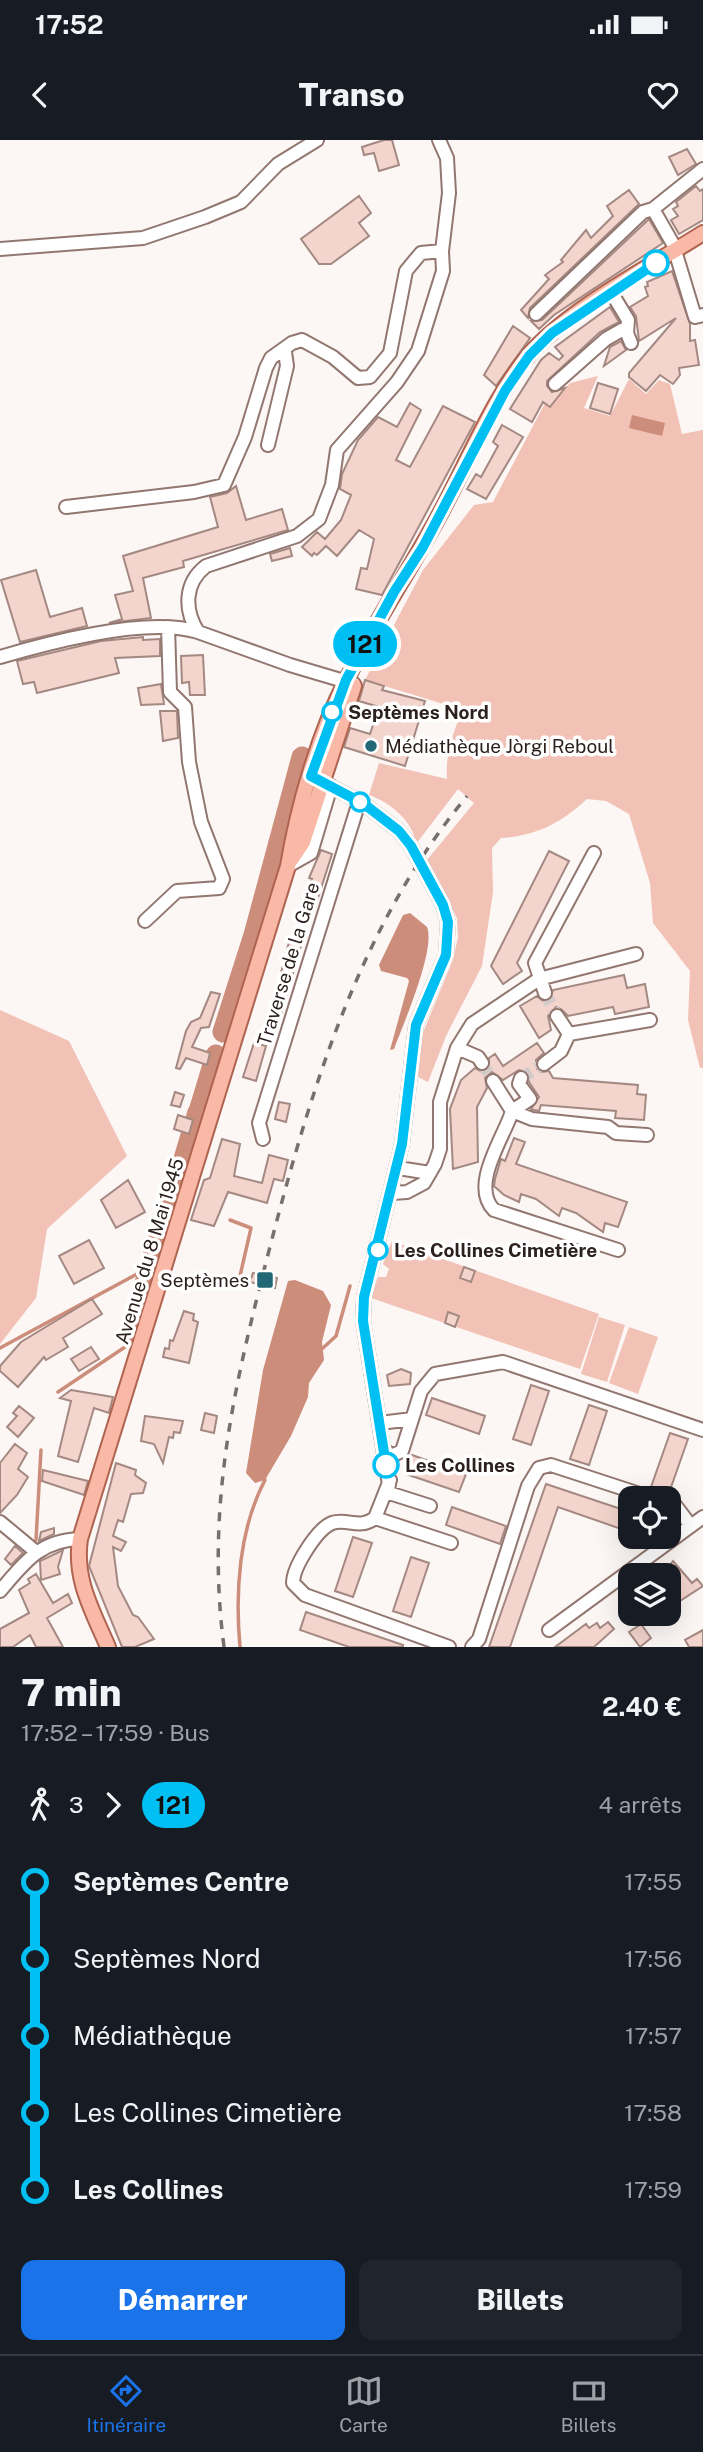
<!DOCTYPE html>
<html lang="fr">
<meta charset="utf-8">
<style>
body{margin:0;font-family:"Public Sans",sans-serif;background:#20242c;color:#f1f3f6;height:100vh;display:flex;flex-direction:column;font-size:26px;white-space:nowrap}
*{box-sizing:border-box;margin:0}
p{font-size:23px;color:#9ea1a6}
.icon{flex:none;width:38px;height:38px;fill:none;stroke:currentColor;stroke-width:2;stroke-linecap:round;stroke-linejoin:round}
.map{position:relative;height:1507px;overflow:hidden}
.drawer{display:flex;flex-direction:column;background:#171b24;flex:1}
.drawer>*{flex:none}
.badge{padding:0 14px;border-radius:23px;font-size:24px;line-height:46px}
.fabs{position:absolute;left:618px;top:1346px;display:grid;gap:14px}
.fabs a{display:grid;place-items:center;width:63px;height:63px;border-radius:14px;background:#171b24;box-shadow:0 7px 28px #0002;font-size:35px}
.map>.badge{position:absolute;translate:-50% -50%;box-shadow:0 0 0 4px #fff}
.legs{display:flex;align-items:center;gap:10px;height:77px;padding:0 21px;font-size:23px}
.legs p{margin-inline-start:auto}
.overview{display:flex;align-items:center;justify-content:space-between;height:119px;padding:0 21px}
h1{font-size:38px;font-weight:800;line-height:52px}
.cta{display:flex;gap:14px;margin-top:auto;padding:14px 21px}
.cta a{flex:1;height:80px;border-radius:14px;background:#1a73e8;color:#fff;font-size:28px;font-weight:800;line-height:80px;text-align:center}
.cta a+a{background:#20242c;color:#f1f3f6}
ul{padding:0 21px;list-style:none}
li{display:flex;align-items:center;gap:24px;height:77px;font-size:26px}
li i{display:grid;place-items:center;width:10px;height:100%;margin:0 9px;background:currentColor}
li i::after{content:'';width:18px;height:18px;margin:-9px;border:5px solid;border-radius:50%;background:#171b24}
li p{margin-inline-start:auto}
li:first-child i{background:linear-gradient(#0000 50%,currentColor 0)}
li:last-child i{background:linear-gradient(currentColor 50%,#0000 0)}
.status{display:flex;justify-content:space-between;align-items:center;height:49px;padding:0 35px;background:#171b24;direction:ltr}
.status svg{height:19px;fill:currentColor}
header{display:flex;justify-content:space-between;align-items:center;height:91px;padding:0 21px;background:#171b24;font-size:32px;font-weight:800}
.tab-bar{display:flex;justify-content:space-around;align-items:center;height:98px;border-top:2px solid #363941;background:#171b24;font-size:19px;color:#9ea1a6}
.tab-bar a{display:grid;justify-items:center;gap:4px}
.tab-bar .selected{color:#1a73e8}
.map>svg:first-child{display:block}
.green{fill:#f1c2b5}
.water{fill:#cd8d7b}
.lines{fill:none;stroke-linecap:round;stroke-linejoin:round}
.stream{stroke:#cd8d7b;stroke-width:3.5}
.river{stroke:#cd8d7b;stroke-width:21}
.building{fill:#f3d5cd;stroke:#a48982;stroke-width:2}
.minor-tunnel{stroke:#d2cbca;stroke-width:12;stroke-dasharray:12 6;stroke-linecap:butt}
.minor-casing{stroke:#927770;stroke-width:16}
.major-casing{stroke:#af6450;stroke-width:18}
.minor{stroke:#fff;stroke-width:12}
.major{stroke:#fab8a6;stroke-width:14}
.rail{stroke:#786e6c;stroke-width:3.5;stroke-dasharray:9 9;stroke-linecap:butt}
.line-1-casing{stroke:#fff;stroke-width:16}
.line-1{stroke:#00bff2;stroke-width:10}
.stop-1-dot{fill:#fff;stroke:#00bff2;stroke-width:3.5}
.poi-dot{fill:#226877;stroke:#fff;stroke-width:2.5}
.labels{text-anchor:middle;stroke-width:7;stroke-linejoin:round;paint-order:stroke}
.stop-label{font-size:19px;font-weight:bold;fill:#2c211e;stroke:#fff;text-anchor:start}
.poi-label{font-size:19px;fill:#2c211e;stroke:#fff;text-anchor:start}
.street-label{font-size:19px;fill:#2c211e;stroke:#fff}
</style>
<div class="status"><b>17:52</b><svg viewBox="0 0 49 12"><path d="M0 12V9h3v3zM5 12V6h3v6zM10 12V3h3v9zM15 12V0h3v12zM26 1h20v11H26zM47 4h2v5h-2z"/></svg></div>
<header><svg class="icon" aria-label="back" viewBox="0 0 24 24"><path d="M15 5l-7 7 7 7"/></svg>Transo<svg class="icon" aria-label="heart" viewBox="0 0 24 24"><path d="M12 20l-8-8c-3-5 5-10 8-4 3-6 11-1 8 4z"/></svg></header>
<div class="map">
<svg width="703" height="1507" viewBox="0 0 703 1507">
<rect width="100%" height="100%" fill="#fcf6f5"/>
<!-- green -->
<path class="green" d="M598,236L584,268L610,276L629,239L646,254L659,240L670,244L682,294L703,290V928H700L688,880L690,831L653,783L650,743L629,674L606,661L587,659C561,683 536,696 501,698L492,708L493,752L482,826L446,896L428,942L418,937L422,895L453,820L458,797L457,778L427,720L474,663L458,649L416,704C413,681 391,663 369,655L379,623L447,639C445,615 453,591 463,570L365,540L423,430L474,365L493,362L545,263L551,266L570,243Z
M0,870L69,901L127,1016L47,1089L36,1158L0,1204Z
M392,1101L599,1174L580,1229L371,1158L378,1137H386L389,1129L383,1124Z
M599,1177L625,1185L607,1242L581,1234Z
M629,1187L658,1197L638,1254L609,1243Z"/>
<!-- water -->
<path class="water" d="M632,275L665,283L662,296L629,288Z
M410,773L427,787C436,809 403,885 394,909L390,910L409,841L407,838L381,831L379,825L403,775Z
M295,1140L323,1151L331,1165L322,1202L324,1220L309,1243L308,1257L291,1296L265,1340L255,1343L246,1333L263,1230L288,1141Z"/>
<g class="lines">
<!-- stream -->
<path class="stream" d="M230,1080L251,1088L240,1136
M0,1208L150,1127
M323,1208L336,1196L350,1146
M58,1252L128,1205
M36,1400L41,1310
M240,1507C235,1452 239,1389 265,1340"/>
<!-- river -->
<path class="river" d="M223,892L254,795L302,617
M200,968L216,915
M178,1039L198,972
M137,1169L173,1052
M130,1197L133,1183"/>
</g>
<!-- building -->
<path class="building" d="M384,0H392L399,25L379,31L374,13L364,15L362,7Z
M687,9L696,24L678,35L669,17Z
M696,46L700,51L703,49V80L679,94L671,80L678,76L673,69L678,66L676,62Z
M629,50L639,64L530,168L528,178L521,170L549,139L545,135L563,122L561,120L586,90L591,98L613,76L607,66Z
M359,56L371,73L359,83L369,96L331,124H319L301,99Z
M649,79L663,103L554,175L539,189L531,181L542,180Z
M672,131L690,184V201L695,200L699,225L679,228L680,235L673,244L660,235L646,251L629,237V233L676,178L639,201L636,176L630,167L648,156L645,147L648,146L647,142Z
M610,167L619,182L600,192L547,241V246L552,252L565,248L550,267L543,262L532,282L510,269L541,220L549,213L559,220L563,216L555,207Z
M513,186L530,198L496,246L484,235Z
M621,201L626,210L604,226L610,207Z
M598,243L618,249L610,274L590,268Z
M410,263L421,270L396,320L410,327L443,266L475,282L382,455L356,449L361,428L367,429L374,399L359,390L337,416L326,406L317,415L314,413L312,416L302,407L317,392L325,399L341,380L351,355L340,349L342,334L358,300L378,277L397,287Z
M502,285L523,297L486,359L467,349L476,334L481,337L498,306L493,302Z
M236,346L246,380L282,369L288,390L183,421L184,427L143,438L151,478L109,483L122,479L115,455L133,451L123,416L218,387L210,357L227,353Z
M290,408L292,416L272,421L270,414Z
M36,430L50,477L82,468L87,486L20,502L1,440Z
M143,497V500L160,499V516L115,518L119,533L37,553L34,542L23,544L17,521L101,501Z
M203,515L205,555H190L189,542L182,543L181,516Z
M365,540L384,546L382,550L425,561L405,626L344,607L350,588L370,594L379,567L359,561Z
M161,544L164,564L141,565L138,548Z
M160,571H177L178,598L163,601Z
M321,710L332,714L315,767L305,764L312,739L309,738Z
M549,711L569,721L517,823L522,831L503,844L491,826Z
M289,802L301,806L281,874L271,871Z
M624,835L627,848L645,844L649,867L615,874L613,867L568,876L561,869L556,867L548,876L551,890L539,898L520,866L537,856L543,861H548L553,850Z
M211,852L220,854L209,887L201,888L192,907L210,913L207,925L186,918L180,929L176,928L186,891L191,882L200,878Z
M254,903L266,906L256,941L243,937Z
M537,903L544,913L536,920L537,929L541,932L549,931L553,938L638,945L637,954L646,955L644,980L615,978L616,971L541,965L539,971L534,970L531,969L539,957L529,942L527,932L519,930L503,940L492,932L485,938L487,948L477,967L478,1022L453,1029L450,969L461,940L475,928L482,932L487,930L489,918L495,914L503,926Z
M175,952L184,955L180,967L171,965Z
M279,962L290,964L286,982L275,979Z
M178,975L193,980L189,994L174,989Z
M514,998L525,1002L516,1024L627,1062L618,1087L605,1083L603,1092L576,1073L562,1068L559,1076L536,1059L521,1054L519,1062L504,1055L494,1046L495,1039L501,1019L505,1021Z
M222,999L240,1004L234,1036L262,1043L269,1015L288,1020L283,1041L274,1039L267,1063L228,1052L214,1086L191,1080L204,1040L210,1038Z
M128,1040L145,1072L116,1088L101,1060Z
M89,1100L104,1128L74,1144L59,1116Z
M464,1127L475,1131L471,1142L460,1138Z
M253,1133L277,1138L275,1148L250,1142Z
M92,1159L102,1174L63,1198L68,1207L46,1220L44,1217L18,1247L0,1231V1226L21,1202Z
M184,1171L194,1174L193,1180L198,1182L189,1223L163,1217L165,1208L169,1209L170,1200L173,1201Z
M448,1172L459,1176L455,1187L445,1183Z
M91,1207L99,1219L79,1231L71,1219Z
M401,1229L411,1233L410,1244L389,1246L387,1235Z
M531,1245L549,1251L531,1305L513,1299Z
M71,1250L113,1257L109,1273L94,1268L78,1322L58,1316L71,1261L60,1258Z
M432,1258L485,1276L479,1294L426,1275Z
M589,1265L607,1271L589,1325L570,1319Z
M19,1266L34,1278L18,1297L7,1287L17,1276L13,1273Z
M205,1273L217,1276L214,1293L201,1290Z
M145,1276L183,1281L180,1293L174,1292L173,1298L169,1297L163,1323L154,1304L141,1301Z
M670,1293L688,1299L669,1353L651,1347Z
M15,1304L27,1313L18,1329L28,1337L17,1355L0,1373V1323Z
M412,1315L466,1334L459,1352L406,1334Z
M116,1323L136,1330L135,1335L146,1343L143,1353L131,1354L123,1382L118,1380L113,1396L126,1402L121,1411L113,1407L118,1446L133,1475L138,1477L154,1499L135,1507H122L89,1426Z
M43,1330L88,1341L84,1355L42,1341Z
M546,1344L630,1372V1392L558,1367L510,1507H489Z
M452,1367L506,1386L500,1404L446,1385Z
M54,1388V1394L39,1401L41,1392Z
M353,1397L372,1403L353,1457L335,1451Z
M15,1406L23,1413L11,1425L5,1419Z
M63,1410L58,1427L60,1434L41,1440L40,1421Z
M411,1417L429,1423L411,1477L393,1471Z
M673,1421L692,1443L697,1439L703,1446L680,1461L673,1452L668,1455V1435H662Z
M36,1434L53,1463L68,1454L72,1463L47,1478L63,1507H36L30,1495L13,1507H0V1489L29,1473L19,1450L30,1443L28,1439Z
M306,1472L403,1505V1507H349L300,1490Z
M608,1482L614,1489L594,1507H555L586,1484L589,1488L597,1483L600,1488Z
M641,1484L651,1498L640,1507L629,1492Z
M703,1490V1507H689L685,1500Z"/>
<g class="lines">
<!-- minor-tunnel -->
<path class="minor-tunnel" d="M545,853L557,876
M482,923L493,941
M521,938L544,924"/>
<defs>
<path id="minor" d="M703,29L653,69L673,104L695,177L703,175
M0,109L143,98L205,77L241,62L278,24L317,0
M611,152L628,180L627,193L631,203
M536,174L643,72L653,69
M555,244L606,199L627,187
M268,305L287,226L285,212
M66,367L194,352L224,345L245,297L266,228L271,218L292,203L302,200L333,217L358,238L370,237L390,213L406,131L421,113L442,111
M0,517C51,502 148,476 198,492
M354,544L290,525L198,492C184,470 184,443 206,426L297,396L319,379L332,345L337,310L397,242L418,211L443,131L442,111L449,53L447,18L439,0
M315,638L364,664L399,691L411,706L443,765L448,782L446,815L416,885L402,1004L364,1157L363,1181L389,1345
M288,726L311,713L331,646
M145,781L177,751L219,748L223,739L201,682L189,622L185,567L170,552L168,487
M545,853L535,823L594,713
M569,894L650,880
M457,908L478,917L482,923
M544,924L561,911L569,894L557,876
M521,938L519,944L530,959L512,971L510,977C500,1003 471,1047 494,1070L618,1110
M493,941L512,971L532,979L608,987L616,993L647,995
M263,999L259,983L359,662
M398,1028L430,1033
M392,1053L407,1052L424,1043L435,1024L440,1009V962L457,908L472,884L539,839L636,814
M380,1283L412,1279
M384,1309L391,1316L402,1311L421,1251L435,1234L503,1222L703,1290
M386,1352L430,1366
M668,1363L675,1365L691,1386
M375,1378C359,1390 348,1378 332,1383C317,1389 293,1427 293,1443L305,1455L449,1507
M375,1378L451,1403
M375,1378L390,1340
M0,1382L35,1411
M0,1451C24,1423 40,1400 80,1399
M549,1490L703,1377
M472,1507L479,1499L528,1346L539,1328L551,1325L652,1358"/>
<path id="major" d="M291,720L303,702L354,546
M108,1507C92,1470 74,1439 80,1399L288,726C298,666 319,593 347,539C375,481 411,429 441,372C467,324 495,255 529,215C570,168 650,127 703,93"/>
</defs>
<!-- minor casing -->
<use href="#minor" class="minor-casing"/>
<!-- major casing -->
<use href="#major" class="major-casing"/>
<!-- minor -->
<use href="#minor" class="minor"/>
<!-- major -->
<use href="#major" class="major"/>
<!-- rail -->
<path class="rail" d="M224,1507C205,1362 236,1238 272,1099C313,942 362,783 467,656"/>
</g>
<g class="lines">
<defs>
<path id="line-1" d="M386,1325L363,1181L364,1157L402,1004L416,885L446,815L448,782L443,765L411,706L399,691L364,664L311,636L346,540L394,452L423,407L505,251L529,216L552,193L656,123"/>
</defs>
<!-- line-1 casing -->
<use href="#line-1" class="line-1-casing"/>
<!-- line-1 -->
<use href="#line-1" class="line-1"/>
</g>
<!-- markers -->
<g class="stop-1-dot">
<circle cx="656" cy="123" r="12"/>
<circle cx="332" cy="572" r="9"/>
<circle cx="360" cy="662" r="9"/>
<circle cx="378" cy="1110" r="9"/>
<circle cx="386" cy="1325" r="12"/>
</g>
<g class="poi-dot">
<circle cx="371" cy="606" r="7"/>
<rect x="256" y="1131" width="18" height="18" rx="3.5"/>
</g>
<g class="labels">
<!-- stop labels -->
<g class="stop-label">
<text x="348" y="579">Septèmes Nord</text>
<text x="394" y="1117">Les Collines Cimetière</text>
<text x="405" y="1332">Les Collines</text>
</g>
<!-- poi labels -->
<g class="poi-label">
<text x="385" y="613">Médiathèque Jòrgi Reboul</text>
<text x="249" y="1147" text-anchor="end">Septèmes</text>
</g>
<!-- street labels -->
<g class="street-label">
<text transform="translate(288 824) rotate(-73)" y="7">Traverse de la Gare</text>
<text transform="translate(149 1111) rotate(-73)" y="7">Avenue du 8 Mai 1945</text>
</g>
</g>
</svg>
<div class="fabs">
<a><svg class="icon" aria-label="locate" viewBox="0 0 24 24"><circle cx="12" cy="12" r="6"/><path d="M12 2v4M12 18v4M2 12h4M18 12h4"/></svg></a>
<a><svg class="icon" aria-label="layers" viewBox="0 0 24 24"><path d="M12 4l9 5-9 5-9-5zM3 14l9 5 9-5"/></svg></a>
</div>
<b class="badge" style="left:365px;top:504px;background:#00bff2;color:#111">121</b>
</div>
<section class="drawer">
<div class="overview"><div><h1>7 min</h1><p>17:52 – 17:59 · Bus</p></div><b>2.40 €</b></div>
<div class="legs"><svg class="icon" aria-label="walk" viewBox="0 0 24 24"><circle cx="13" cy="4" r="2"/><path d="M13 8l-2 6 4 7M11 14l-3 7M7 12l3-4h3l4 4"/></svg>3<svg class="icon" aria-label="forward" viewBox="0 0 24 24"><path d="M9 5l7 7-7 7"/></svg><b class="badge" style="background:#00bff2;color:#111">121</b><p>4 arrêts</p></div>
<ul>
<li><i style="color:#00bff2"></i><b>Septèmes Centre</b><p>17:55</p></li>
<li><i style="color:#00bff2"></i><span>Septèmes Nord</span><p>17:56</p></li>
<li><i style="color:#00bff2"></i><span>Médiathèque</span><p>17:57</p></li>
<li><i style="color:#00bff2"></i><span>Les Collines Cimetière</span><p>17:58</p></li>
<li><i style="color:#00bff2"></i><b>Les Collines</b><p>17:59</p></li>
</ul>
<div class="cta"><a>Démarrer</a><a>Billets</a></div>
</section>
<nav class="tab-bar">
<a class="selected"><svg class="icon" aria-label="directions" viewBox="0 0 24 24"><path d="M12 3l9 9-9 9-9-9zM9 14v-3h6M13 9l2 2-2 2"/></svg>Itinéraire</a>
<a><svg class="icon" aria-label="map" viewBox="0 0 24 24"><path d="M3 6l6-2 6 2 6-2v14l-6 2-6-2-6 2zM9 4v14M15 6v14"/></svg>Carte</a>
<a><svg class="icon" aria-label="tickets" viewBox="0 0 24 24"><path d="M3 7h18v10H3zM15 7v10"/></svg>Billets</a>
</nav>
